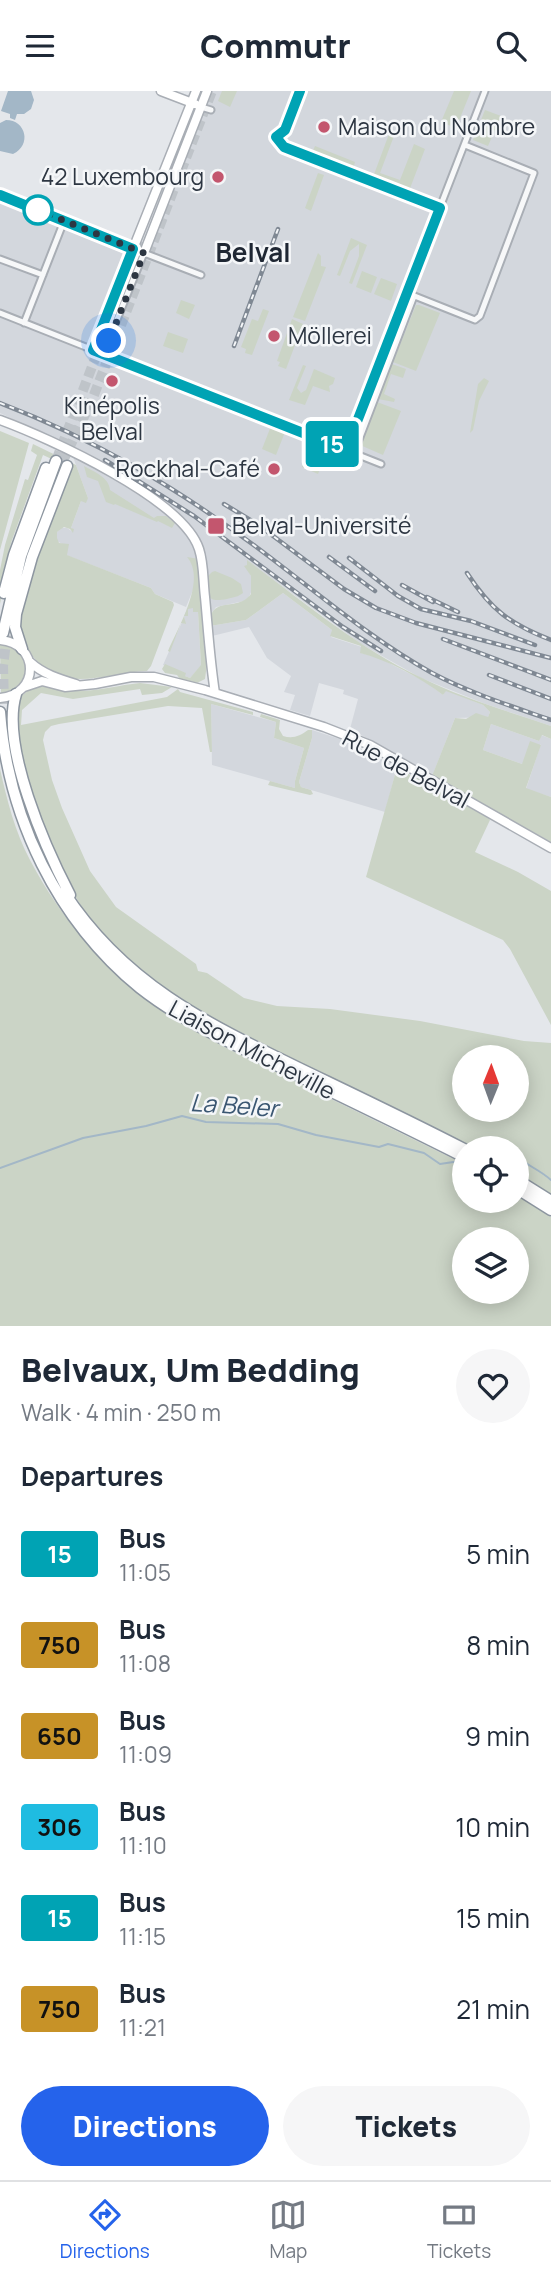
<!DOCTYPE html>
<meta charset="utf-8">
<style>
body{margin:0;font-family:Manrope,sans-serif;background:#f6f6f7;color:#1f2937;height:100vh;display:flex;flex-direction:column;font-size:26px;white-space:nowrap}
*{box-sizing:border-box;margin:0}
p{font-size:23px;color:#747a83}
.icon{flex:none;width:38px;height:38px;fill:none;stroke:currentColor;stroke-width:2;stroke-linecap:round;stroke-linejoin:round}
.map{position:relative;height:1235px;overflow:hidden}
.sheet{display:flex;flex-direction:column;background:#fff;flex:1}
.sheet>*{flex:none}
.badge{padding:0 14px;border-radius:5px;font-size:24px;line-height:46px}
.needle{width:46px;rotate:1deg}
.fabs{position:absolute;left:452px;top:954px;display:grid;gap:14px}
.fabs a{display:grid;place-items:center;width:77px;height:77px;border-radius:50%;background:#fff;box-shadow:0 4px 18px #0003;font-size:35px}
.you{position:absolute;width:35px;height:35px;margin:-18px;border:5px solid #fff;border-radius:50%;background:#1a73e8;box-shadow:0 0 0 10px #1a73e833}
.map>.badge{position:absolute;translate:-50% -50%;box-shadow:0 0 0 4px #fff}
h2{padding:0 21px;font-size:26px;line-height:63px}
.round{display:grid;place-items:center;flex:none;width:74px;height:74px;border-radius:37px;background:#f6f6f7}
.head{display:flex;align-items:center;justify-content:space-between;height:119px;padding:0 21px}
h1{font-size:33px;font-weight:800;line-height:52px}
.button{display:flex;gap:14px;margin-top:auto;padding:14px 21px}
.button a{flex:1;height:80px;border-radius:42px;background:#2563eb;color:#fff;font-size:28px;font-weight:800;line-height:80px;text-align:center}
.button a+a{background:#f6f6f7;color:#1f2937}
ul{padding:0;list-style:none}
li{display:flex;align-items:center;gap:21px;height:91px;padding:0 21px}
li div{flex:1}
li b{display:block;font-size:26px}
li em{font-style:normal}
li .badge{min-width:77px;font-weight:700;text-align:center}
header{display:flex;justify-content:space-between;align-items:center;height:91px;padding:0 21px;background:#fff;font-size:32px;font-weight:800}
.dock{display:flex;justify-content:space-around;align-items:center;height:98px;border-top:2px solid #e0e1e3;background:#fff;font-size:19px;color:#747a83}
.dock a{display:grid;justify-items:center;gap:4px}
.dock .selected{color:#2563eb}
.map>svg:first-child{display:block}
.built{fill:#d3d7dd}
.green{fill:#cbd4c6;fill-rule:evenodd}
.water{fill:#a3b7c7}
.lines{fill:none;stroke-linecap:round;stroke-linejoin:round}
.stream{stroke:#a3b7c7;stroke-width:2}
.trunk-tunnel{stroke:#bfc4c9;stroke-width:10;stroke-dasharray:10 5;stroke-linecap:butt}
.minor-casing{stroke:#a9aeb5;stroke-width:9}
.secondary-casing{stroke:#a9aeb5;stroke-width:11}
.trunk-casing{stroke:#8d96a0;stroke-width:13}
.minor{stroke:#f7f8f9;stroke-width:5}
.secondary{stroke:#fff;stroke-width:8}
.trunk{stroke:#fff;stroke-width:10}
.rail-casing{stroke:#7f8893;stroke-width:4.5}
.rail{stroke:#f4f6f8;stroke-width:2;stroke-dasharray:5;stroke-linecap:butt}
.line-casing{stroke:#fff;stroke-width:16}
.line{stroke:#00a3b4;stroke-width:10}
.walk{stroke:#2d3642;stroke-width:7;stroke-dasharray:0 12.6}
.poi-dot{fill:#c3566e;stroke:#f4f6f8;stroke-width:2.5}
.stop-dot{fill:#fff;stroke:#00a3b4;stroke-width:3.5}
.labels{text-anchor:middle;stroke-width:5;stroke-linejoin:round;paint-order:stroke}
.poi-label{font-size:23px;fill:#2d3642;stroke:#f4f6f8;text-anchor:start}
.street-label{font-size:23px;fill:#2d3642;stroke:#f4f6f8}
.water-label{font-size:24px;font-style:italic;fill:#3b5772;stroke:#f4f6f8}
.quarter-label{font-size:26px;font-weight:bold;fill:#1f2733;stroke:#f4f6f8}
</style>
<header><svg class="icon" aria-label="menu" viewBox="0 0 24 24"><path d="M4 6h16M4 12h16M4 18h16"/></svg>Commutr<svg class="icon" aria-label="search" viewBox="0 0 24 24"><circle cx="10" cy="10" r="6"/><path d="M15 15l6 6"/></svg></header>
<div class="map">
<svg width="551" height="1235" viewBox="0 0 551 1235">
<rect width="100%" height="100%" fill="#e4e7eb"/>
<!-- built -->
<path class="built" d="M207,0H551V635L483,612L421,587L361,553L248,470L247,477L251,485L252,499L249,506L244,510L216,516L210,524L194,468L189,467L194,477L195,494L186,516L155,503L151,497L66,464L68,454L62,453L57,450V441L62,437H67L73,441L71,437L81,410L88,407L69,355L0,322V104L133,158L93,258L103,263Z
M283,502L332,539L331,546L362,556L361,562L379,567L426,591L443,604L446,599L483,614L490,621L488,626L455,627L433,683L350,638L358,608L343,603L344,599L319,592L310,625L290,619L295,604L284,601L291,585L267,567L249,536L212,545L210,535L246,529Z
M188,517H193L198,521L201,575L190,587L185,585V582L163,574L182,531L185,533L184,525Z
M211,613L276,631L274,647L304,657L295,690V697L212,674Z
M491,633L539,650L541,644L551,648V706L526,698L541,653L522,673L483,659Z
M312,639L346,650L393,674L391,678L396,680L385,721L301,696L299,691L312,647Z"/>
<!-- green -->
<path class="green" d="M222,0H237L230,16L218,10Z
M454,0H471L456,37L441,31Z
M485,19L501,25L488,55L473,49Z
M389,43L394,45L380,82L400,89L414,53L425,58L409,100L373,86Z
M315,55L355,71L353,78L312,62Z
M318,82L324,84L311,120L305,117Z
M351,147L367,154L352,193L349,192L359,165V153L350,160L340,185L337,184Z
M318,162L321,165V175L326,176L305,230L293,226Z
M132,176L134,177L107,246L104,245Z
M362,180L377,186L371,202L356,196Z
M381,187L397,193L391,210L374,203Z
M181,209L195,214L189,228L176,222Z
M416,214H419L440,222L416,280L393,271Z
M263,218L269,220L252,264L245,262L246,258L241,256L252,228L258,230Z
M292,228L303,233L286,278L278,275L280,271L277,270Z
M168,241L188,248L183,262L163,255Z
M384,266L388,268L357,348L353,347Z
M392,273L406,278L403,287L391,283L384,303L395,308L394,311L378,308Z
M303,274L306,275L297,297L301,302L306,299L314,278L335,287L333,293L329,295L330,301L313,295L305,314L289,309Z
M484,287L489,290L479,310L473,339L470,342L478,293Z
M377,311L401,320L383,364L360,354Z
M271,335L285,341L276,364L262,358Z
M0,340L29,352L0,459Z
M312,351L328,358L318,383L302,376Z
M33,353L76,374L88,407L86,412L81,410L71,437L74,438L73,442L70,438L64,436L57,441V447L59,452L69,453L67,464L151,497L155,503L173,511L174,514L151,575L147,580C120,581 93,591 67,587C40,582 16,551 18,525C19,513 26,500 29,488C41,450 56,414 71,377L43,364L12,449L2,485L4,494L0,513V479L5,454L25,388L28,389L37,364L31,360Z
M84,375C94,381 109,386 110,399L154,427L157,425H166L175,432L172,437L158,430L157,431L115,413L114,414L106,411L98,390L87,386Z
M187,466L199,468L207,573L205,588L197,592L180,588L177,584L165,582L162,578L165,573L186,582L185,585L190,587L201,574L198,521H193V517L188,518V525H184L186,533L181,532L170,561L168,560C178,536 207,489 187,466Z
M247,469C303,510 357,556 420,586C462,607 507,620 551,635V648L542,644L539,650L491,633L483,659L522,673L530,650L541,654L526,697L551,706V751L432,685L455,627L466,628L476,622L488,626L490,621L483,614L446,600L443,604C419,586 390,570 360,562L361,555L330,545L332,539L283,502L246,529L210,535C209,503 237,522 251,503V485L244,475L247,474Z
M215,480L232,487L241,493L243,502C238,506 234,506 227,508C205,512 208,504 207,486L212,481Z
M0,554C33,556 34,598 1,602Z
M140,592L172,596L162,602L142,604L140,598L73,608L41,602L22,619L21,634L167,606L178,598L180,601L253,621V624L211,613L212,661H210L202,617L168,615L59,633L51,635L45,641L43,649L52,689L62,717L90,780L116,816L196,873L198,880L207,882L244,907L277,915L330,918L420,930L524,950L551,952V1105L516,1082V1057H472L231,938L175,906L137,877L120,861L84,820L61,781L22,684L15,611C22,606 28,597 37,594C47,591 63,599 74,600C96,601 118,594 140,592ZM464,966H516V1018H464Z
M261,623L280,629L279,638L283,645C293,648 300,645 308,639H312V647L299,691L301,696L311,699L313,703L310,704L268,694L270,690L295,697V690L304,657L274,647L276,631L260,626Z
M393,674L414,686L416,684L486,724L490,729L475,761L518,781L551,800V934L510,858L503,849L366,786L396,680L391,678Z
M0,678C7,709 15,741 30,769C61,828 108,883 163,920C182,933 203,944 223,955L464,1073V1110H516V1103L551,1126V1235H0ZM464,1148H516V1200H464Z"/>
<!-- water -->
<path class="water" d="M8,0H31L34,9L31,18L24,23H17L15,29L10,27V23L1,20Z
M6,29C26,29 32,54 13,63L0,60V32Z"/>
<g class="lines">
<!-- stream -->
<path class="stream" d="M516,1065C528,1075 540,1079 551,1089
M0,1077L83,1047L146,1035L182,1025L206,1031L278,1033L316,1044L379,1056L388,1053L424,1062L440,1073L460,1070"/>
<!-- trunk-tunnel -->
<path class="trunk-tunnel" d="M56,370L140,150
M62,372L92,309L212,0
M4,613L3,575L7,544"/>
<defs>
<path id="minor" d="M201,16L211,19
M409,105L440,117
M0,168L43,184
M407,202L475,229L480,225L534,82L465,54
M0,222L381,373
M24,232L64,130
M93,259L133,158
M103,263L144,162L201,184
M346,359L485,0
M354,362L414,205"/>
<path id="secondary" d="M161,0L195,13
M0,104L144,162L207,0
M133,158L196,0
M0,329C49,347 183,408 199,458C204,473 203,490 205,506C208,538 210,570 215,602
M0,549C40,552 40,604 0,607
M30,571C43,583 59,588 76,593
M24,596L42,590L65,596L95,593L131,586H154L205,599L324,636L370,654L551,757"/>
<path id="trunk" d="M4,502L14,464L46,377
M3,542L21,465L56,370
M22,558L15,536L16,523L32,466L67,375
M16,603C0,655 46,758 70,804
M0,621C8,727 57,829 140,897C182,930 231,952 278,975C340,1005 403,1035 464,1066
M64,801C124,893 206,932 301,978C355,1004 410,1030 464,1058
M516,1088L551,1110
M516,1097L551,1119"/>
</defs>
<!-- minor casing -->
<use href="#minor" class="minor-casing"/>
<!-- secondary casing -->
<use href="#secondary" class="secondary-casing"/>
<!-- trunk casing -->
<use href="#trunk" class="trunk-casing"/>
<!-- minor -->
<use href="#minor" class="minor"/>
<!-- secondary -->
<use href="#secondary" class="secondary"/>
<!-- trunk -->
<use href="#trunk" class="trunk"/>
<defs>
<path id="rail" d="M234,255L278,138
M0,312C94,348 174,395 255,455C313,498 369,547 432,582C470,602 511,615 551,629
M105,369L194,425L343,536L381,560
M224,413L257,433L344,498L376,517L416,532L551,567
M329,466L375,500
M349,467L398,505L421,518L471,530L535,554
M467,482C491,519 510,533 551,549
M402,494L433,511
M427,506L458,521
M443,548L551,589
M489,584L551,608"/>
</defs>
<!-- rail casing -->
<use href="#rail" class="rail-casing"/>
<!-- rail -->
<use href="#rail" class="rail"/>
</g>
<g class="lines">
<defs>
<path id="line" d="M0,104L133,158L93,259L346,359L440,117L284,56L276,46L285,39L300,0"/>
</defs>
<!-- line casing -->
<use href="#line" class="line-casing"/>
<!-- line -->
<use href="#line" class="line"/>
<!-- walk -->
<path class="walk" d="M38,119L144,162L109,250"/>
</g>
<!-- markers -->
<g class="poi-dot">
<circle cx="324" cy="36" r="7"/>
<circle cx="218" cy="86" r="7"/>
<circle cx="274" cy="245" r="7"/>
<circle cx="112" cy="290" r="7"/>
<circle cx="274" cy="378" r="7"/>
<rect x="207" y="426" width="18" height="18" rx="3.5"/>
</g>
<circle class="stop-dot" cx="38" cy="119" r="14"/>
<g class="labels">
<!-- poi labels -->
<g class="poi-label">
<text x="338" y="44">Maison du Nombre</text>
<text x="204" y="94" text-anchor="end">42 Luxembourg</text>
<text x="288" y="253">Möllerei</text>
<text x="112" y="323" text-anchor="middle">Kinépolis<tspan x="112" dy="26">Belval</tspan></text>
<text x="260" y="386" text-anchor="end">Rockhal-Café</text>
<text x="232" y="443">Belval-Université</text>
</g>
<!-- street labels -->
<g class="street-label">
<text transform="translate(406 678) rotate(28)" y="8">Rue de Belval</text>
<text transform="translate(252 959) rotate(28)" y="8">Liaison Micheville</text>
</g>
<!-- water labels -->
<g class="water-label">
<text transform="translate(234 1015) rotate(4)" y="8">La Beler</text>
</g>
<!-- quarter labels -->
<g class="quarter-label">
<text x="253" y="171">Belval</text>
</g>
</g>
</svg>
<div class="fabs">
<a><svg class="needle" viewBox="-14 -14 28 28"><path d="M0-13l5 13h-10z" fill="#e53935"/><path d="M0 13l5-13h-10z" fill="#747a83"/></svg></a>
<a><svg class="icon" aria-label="locate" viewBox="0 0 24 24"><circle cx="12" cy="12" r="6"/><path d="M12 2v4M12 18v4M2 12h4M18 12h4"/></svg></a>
<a><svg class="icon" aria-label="layers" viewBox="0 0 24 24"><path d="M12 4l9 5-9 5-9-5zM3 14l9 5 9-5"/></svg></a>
</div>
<div class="you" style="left:109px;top:250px"></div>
<b class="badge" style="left:332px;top:353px;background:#00a3b4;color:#fff">15</b>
</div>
<section class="sheet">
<div class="head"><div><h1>Belvaux, Um Bedding</h1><p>Walk · 4 min · 250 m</p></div><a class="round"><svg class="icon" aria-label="heart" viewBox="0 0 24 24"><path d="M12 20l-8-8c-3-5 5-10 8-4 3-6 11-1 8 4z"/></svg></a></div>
<h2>Departures</h2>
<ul>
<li><span class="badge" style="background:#00a3b4;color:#fff">15</span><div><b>Bus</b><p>11:05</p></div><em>5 min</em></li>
<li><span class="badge" style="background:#c79227;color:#111">750</span><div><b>Bus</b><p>11:08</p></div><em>8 min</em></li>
<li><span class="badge" style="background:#c79227;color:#111">650</span><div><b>Bus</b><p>11:09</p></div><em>9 min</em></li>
<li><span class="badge" style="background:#1fbce1;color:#111">306</span><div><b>Bus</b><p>11:10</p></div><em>10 min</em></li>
<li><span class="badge" style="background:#00a3b4;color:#fff">15</span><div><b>Bus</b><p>11:15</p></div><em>15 min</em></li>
<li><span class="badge" style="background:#c79227;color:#111">750</span><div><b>Bus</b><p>11:21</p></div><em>21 min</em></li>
</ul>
<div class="button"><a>Directions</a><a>Tickets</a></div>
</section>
<nav class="dock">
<a class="selected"><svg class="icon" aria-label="directions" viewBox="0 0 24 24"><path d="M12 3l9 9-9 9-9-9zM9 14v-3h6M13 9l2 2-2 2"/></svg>Directions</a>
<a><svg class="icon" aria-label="map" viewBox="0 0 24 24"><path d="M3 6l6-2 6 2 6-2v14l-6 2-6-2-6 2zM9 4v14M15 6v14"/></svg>Map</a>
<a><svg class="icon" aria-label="tickets" viewBox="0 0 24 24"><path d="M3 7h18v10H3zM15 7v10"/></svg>Tickets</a>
</nav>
